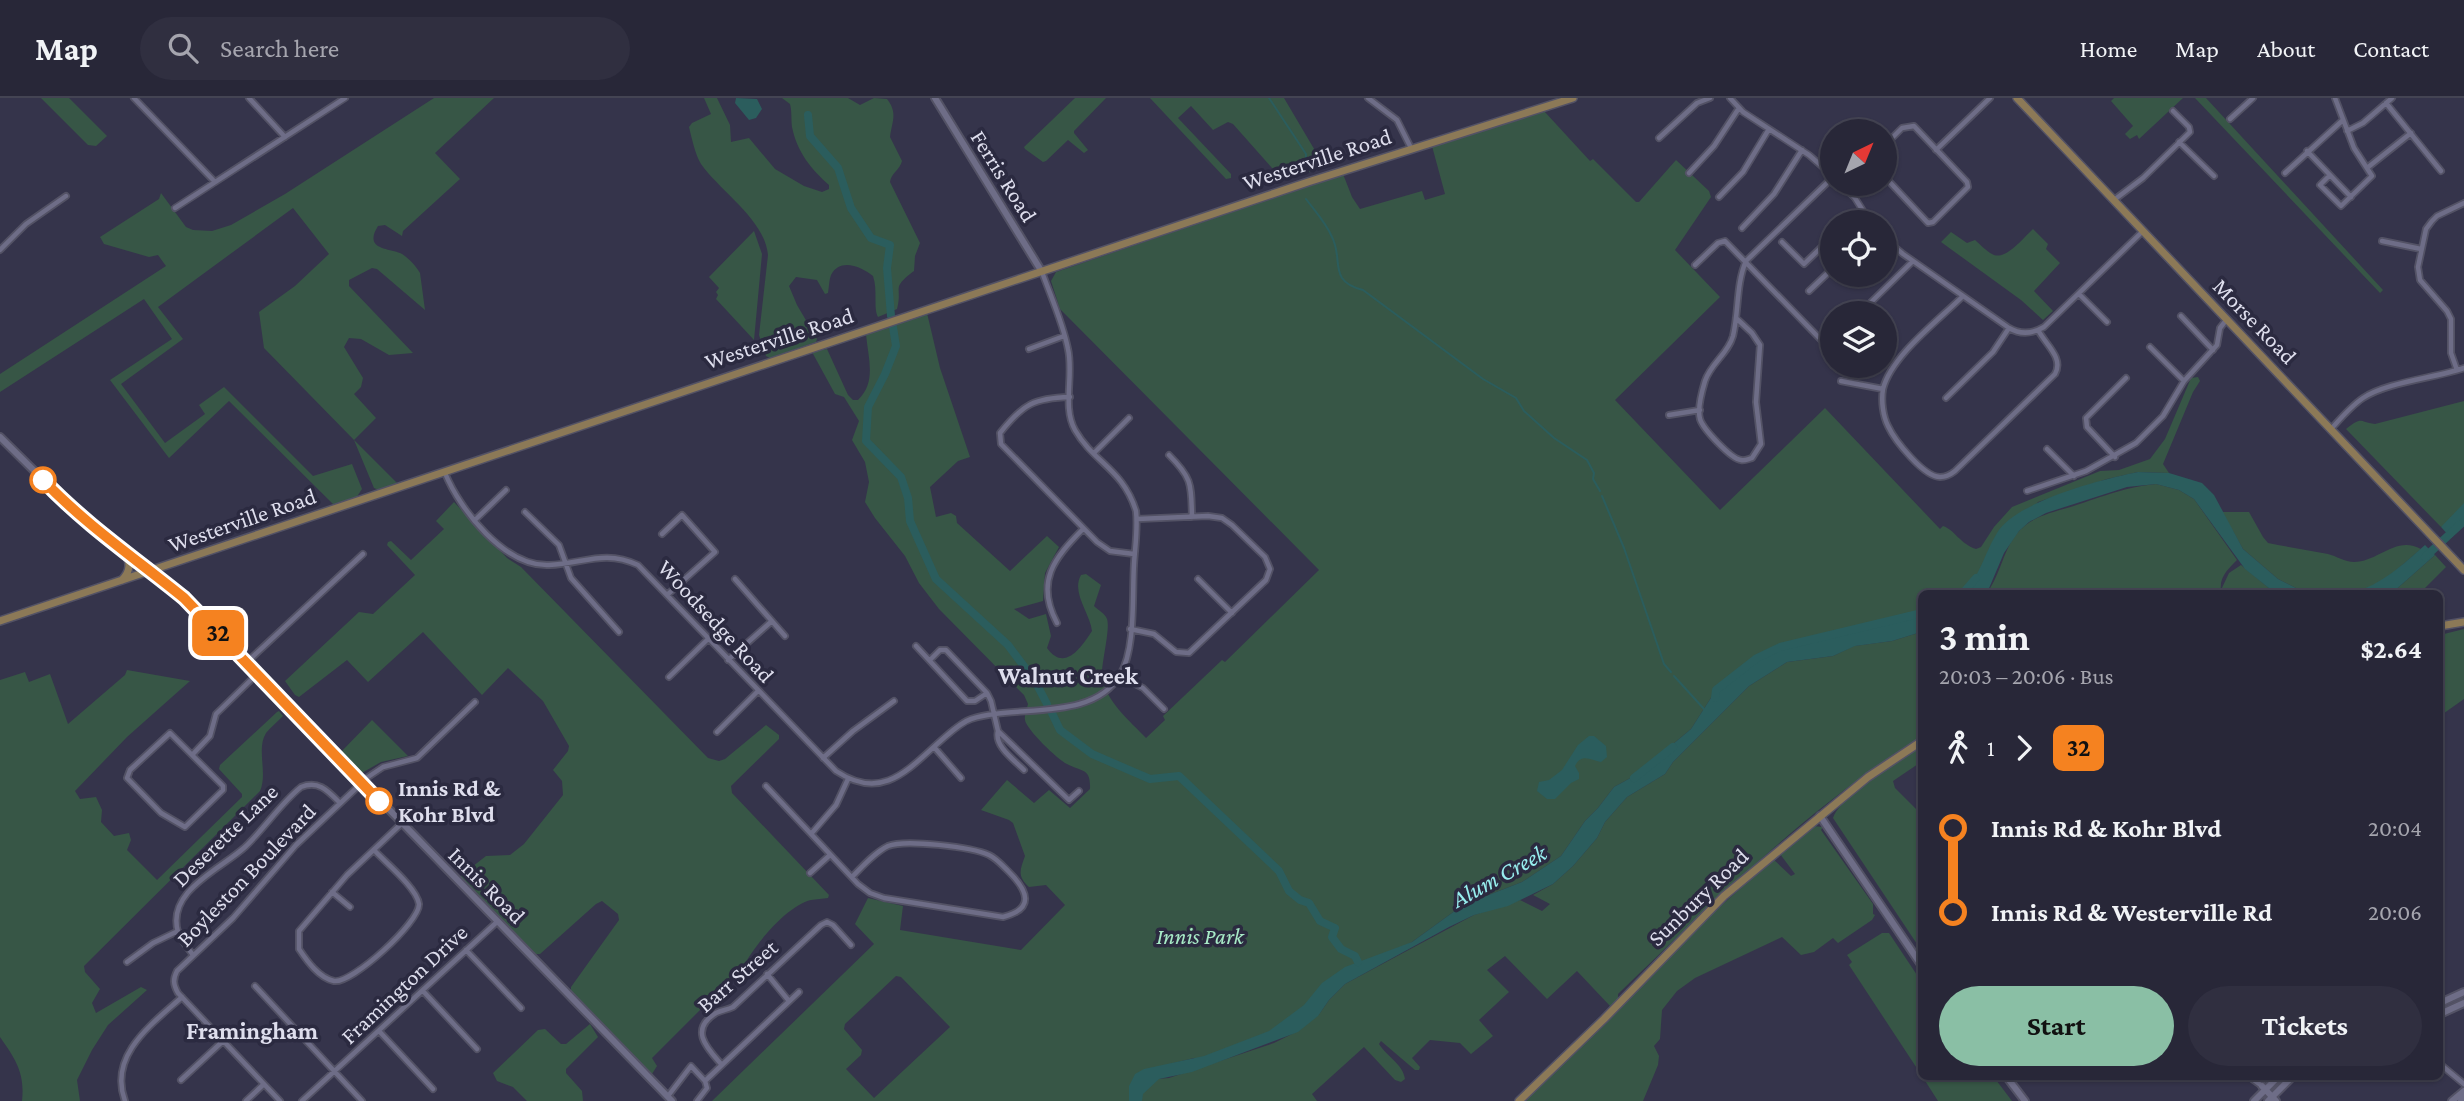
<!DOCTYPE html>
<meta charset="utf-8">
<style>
body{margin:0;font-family:"Crimson Pro",serif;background:#302f40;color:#f1f3f6;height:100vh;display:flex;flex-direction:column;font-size:26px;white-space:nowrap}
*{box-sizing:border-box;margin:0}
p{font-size:23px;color:#a5a5ae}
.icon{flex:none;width:38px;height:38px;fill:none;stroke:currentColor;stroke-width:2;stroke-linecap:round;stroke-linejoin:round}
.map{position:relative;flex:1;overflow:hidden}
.drawer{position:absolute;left:1918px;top:492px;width:525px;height:490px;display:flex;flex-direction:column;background:#282738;border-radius:10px;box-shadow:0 2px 5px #0004,0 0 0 2px #444453}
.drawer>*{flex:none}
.badge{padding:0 14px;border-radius:10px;font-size:24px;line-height:46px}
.needle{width:46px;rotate:43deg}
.controls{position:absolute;left:1820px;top:21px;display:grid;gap:14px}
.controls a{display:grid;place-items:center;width:77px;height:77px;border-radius:50%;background:#282738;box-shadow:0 2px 5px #0004,0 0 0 2px #444453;font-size:35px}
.map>.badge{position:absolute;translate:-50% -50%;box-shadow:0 0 0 4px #fff}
.legs{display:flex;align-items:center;gap:10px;height:77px;padding:0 21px;font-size:23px}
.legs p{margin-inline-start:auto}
.head{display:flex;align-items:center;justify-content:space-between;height:119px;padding:0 21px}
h1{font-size:38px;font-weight:700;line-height:52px}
.cta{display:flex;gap:14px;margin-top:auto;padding:14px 21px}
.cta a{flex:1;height:80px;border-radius:42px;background:#8abfa5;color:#111;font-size:28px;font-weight:700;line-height:80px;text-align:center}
.cta a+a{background:#302f40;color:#f1f3f6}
ul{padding:0 21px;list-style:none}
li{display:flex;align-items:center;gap:24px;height:84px;font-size:26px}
li i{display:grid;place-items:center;width:10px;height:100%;margin:0 9px;background:currentColor}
li i::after{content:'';width:18px;height:18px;margin:-9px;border:5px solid;border-radius:50%;background:#282738}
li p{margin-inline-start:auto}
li:first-child i{background:linear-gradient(#0000 50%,currentColor 0)}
li:last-child i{background:linear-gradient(currentColor 50%,#0000 0)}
header{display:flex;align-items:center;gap:42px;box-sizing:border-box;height:98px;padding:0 35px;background:#282738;border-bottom:2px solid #444453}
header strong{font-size:33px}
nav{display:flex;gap:38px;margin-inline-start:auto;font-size:24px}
.search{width:490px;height:63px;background:#302f40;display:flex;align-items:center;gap:18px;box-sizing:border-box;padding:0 24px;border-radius:38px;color:#a5a5ae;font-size:26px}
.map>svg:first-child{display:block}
.green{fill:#375646;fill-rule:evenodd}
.water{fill:#2b5d5d}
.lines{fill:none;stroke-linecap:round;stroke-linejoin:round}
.stream{stroke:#2b5d5d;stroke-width:2}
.river{stroke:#2b5d5d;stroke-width:8}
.street-casing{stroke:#535265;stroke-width:8}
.secondary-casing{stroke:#535265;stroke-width:10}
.primary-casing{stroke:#535265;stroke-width:10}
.street{stroke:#6e6d87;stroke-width:4.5}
.secondary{stroke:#6e6d87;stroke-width:6}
.primary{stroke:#8c7957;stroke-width:7}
.line-1-casing{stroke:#fff;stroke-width:16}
.line-1{stroke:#f58220;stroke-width:10}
.stop-1-dot{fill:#fff;stroke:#f58220;stroke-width:3.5}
.labels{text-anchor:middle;stroke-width:7;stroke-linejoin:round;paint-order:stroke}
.street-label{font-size:23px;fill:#dedeed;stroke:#2b2a40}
.stop-label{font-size:23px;font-weight:bold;fill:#dedeed;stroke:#2b2a40;text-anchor:start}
.park-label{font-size:23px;font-style:italic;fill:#a8ebc7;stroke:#2b2a40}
.neighbourhood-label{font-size:24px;font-weight:bold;fill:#dedeed;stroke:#2b2a40}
.water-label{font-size:24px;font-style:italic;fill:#97eeee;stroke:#2b2a40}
</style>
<header>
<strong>Map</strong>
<div class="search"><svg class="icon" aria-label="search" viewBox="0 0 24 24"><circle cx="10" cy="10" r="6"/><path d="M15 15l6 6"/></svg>Search here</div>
<nav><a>Home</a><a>Map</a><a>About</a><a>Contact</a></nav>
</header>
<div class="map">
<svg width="2464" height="1003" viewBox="0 0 2464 1003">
<rect width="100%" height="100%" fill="#35344b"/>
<!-- green -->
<path class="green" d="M41,0H69L107,38L96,48L88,47Z
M434,0H494L435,55L460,81L403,133L402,138L385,127L378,128C363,152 389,150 400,155C408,159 416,168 420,175L425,212L377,171L372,170L349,182V188L413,255L389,257L361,241L349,240L344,249L363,280L361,289L354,296L376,320L354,342L398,386L379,392L374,390L354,342L264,250L259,214L295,188L329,156L293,110L158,209L183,241L121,286L165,345L205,316L199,307L224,289L313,378L352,366L362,391L356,400L335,408L229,303L169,360L110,282L172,241L144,201L0,294V276L166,168L158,157L149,159L104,146L100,139L159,101L161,95L186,129L193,132L212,133L231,127L285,96Z
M704,0H717L730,27L731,44L749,40L775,71L804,88L822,94L829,91V87C811,71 797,54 792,29C791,21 792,13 790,6L782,0H848L860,7L874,0L887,1C898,15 892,23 890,39L902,63C900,72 891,75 890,84L920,145L915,158L914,173C890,191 903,188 897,211L878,219C873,210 878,192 873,178C862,169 840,159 831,177C829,182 829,189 828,195L825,196L817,182L796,179L789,188L797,207L817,241L816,244L770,260L766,258L759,237L768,157C765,122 721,94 701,66C695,56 692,41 689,29L692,25L711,16Z
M1075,0H1106L1074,33V35L1088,52L1084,55L1068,42L1046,63L1043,64L1025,51L1024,49Z
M1150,0H1284L1323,66L1322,70L1285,82L1280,79L1233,26L1228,24L1213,32L1191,8L1178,20L1231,76V80L1226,81Z
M2114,0H2183L2139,41L2137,37L2130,41L2125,36L2133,28L2111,3Z
M2195,0H2206L2383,192L2380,195Z
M1544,13L1590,63L1593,61L1636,104H1639L1676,62L1709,93L1711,99L1675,152L1720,199L1615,302L1720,412L1825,310L1940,431L1943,428C1955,432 1960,446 1976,451L1981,449L1994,429L2012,409L2100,373L2119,372L2150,361L2165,341L2191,280L2198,279L2200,283L2193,294L2163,366L2169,375L2138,374L2107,381L2038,404L1963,495H1922L1921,515L1858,529L1847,536L1805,546L1780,549L1716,592L1691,631L1636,677L1614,689L1598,710L1585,723L1561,758L1522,784L1463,807L1412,844L1336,889L1318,918L1329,902L1345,886L1474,817L1520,802L1542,813L1550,806L1533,797L1553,786L1573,768L1597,740L1605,724L1627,699L1665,676L1673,664L1749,588L1787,564L1833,558L1854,548L1892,543L1921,534V639C1808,709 1714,804 1618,896V903L1610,908L1577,873L1547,901L1505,858L1487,872L1509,894L1479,922L1493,938L1471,956L1460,945L1430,942L1412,960L1420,969L1419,972H1415L1381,943L1379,946C1387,959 1403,966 1405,981L1401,984L1395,982L1364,949L1312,996L1317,1003H712L874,846L855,826L868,800L903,808L900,832L1021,852L1065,807L1046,787L1029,789C1017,778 1020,772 1025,758L1013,725L1009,722L981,712L1007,682L1034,705L1049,692L1070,710L1090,691C1091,669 1081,674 1067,666C1058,662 1026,631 1025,622C1024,617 1027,611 1028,606L1024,597L939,511L919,485L905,458L875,420L865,404L869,384L865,364L852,342L859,323L844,299L835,296L812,254L827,251L848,297L853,302H858C877,284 868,260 866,236L927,215L940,270L970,359L958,363L930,389L936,419L951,415L956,418L957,425L1010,473L1047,438L1059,449L1045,475L1043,503L1014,511L1029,521L1046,516L1051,538L1047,550C1065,575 1082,548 1092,533C1090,515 1071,495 1081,477L1086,476L1101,487L1094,508C1098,512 1103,514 1106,519C1112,526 1101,565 1102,578C1105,603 1130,623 1146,640L1165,622L1163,618L1222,562L1225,564L1319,472L1060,211L1051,183L1056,174L1343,76L1352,99L1360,111L1422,93L1425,102L1445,96L1432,48ZM896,878L901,879L950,929L874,1000L846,971L861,957L862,952L844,931L845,926ZM1300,932L1274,945L1169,980L1158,981L1166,967L1194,960L1196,962Z
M2033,131L2048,146L2046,151L2060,165L2034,193L2053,213L2043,222L2021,202L1941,144L1951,134L1967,145L1975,142C1980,146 1986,153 1992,156C2005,164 2024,139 2033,131Z
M754,133L762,156L754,242L716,201L718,197L716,194L719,190L709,179Z
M2464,303V419L2441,429L2346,331C2363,318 2358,324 2375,326Z
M2156,386L2179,392L2194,401L2237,462C2229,470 2219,479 2221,492L2229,475L2241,467L2275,495H1987C2001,476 2003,451 2019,433C2032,419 2050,415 2067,410C2100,400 2120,390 2156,386Z
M454,404L507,460L521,469L708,660L719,663L725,661L766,627L779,637V641L731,688L732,695L829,797L828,800C823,801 816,801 811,802C786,808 754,848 743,869L652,960L657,968L652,976L571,894V889L619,822L618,816L602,803L596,806L540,856H536L459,779L486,758L510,757L524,746L563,697L562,683L553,672L568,653L569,648L543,603L508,570L482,597L423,534L368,584L347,562L299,599L295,597L285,583L359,514L373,516L415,477L387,447L388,444L391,443L411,462L444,431L436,423Z
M2222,414H2249L2263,439L2268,445C2288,449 2308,452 2328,456C2336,458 2345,464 2354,464C2378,464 2396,437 2421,451L2387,480L2366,491L2351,495H2306L2278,481L2243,451Z
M2435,457L2446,469L2420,495H2392Z
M2464,531V601L2440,618V537Z
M127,572L190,583L127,639L75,693L80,701L96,699L102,712L101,724L114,738L129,735L131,742L127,752L157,782L242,699V696L219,671L220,667L277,614L279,613L283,618C278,623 271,629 266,635C256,651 268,675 260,693L84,868L85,874L100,891L92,905L96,915L141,889L147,892L108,927L92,952L77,982L80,1003H22C25,975 16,962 0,939V582L25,574L29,584L50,576L68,626L125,577Z
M372,622L408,658L381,664L360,676L339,656Z
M1921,647V664L1893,683L1895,690L1921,716V852L1833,720C1840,698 1900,662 1921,647Z
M1813,728L1823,729L1821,732L1873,806V816L1875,817L1872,822L1838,845L1833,840L1814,854L1801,857L1782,839L1695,880L1677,893L1662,912L1660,941L1654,948L1659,958L1658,967L1643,1003H1527V1001L1619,911L1693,833L1773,761L1791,778L1795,776L1780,756Z
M1882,835H1889L1921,883L1922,978L1849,867L1852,864L1847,857Z
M590,926L598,939L566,971V975L582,993L583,1003H527L513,989L497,983L493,975L538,932L545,931L561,946H566Z
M1922,978H1993L2012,1003H1938Z"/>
<!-- water -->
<path class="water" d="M736,0L757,1L762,11L756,20L749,22L735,5Z
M2138,374L2169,375L2202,385L2214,397L2243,451L2278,481L2306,495H2275L2245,471L2194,401L2179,392L2156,386L2127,389L2046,415L2029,424L2019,433L2004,455L1987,495H1963C1980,479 1985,454 1997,435C2016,403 2103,381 2138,374Z
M2464,405V428L2451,440L2441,429Z
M2425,447L2435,457L2392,495H2351C2382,487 2402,467 2425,447Z
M1921,515V534L1892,543L1855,548L1833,558L1787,564L1749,588L1673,664L1665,676L1627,699L1605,724L1597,740L1573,768L1553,786L1508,808L1474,817L1449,829L1345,886L1329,902L1318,918L1298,934L1192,974L1159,981L1143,996L1142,1003H1129V988L1135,976L1144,971L1204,958L1269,933L1304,907L1322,885L1345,869L1412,844L1463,807L1522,784L1561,758L1585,723L1598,710L1614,689L1636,677L1691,631L1716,592L1757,560L1780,549L1805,546L1847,536L1858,529Z
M1589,638H1594L1606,648L1607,659L1601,664C1591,662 1581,655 1575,668L1579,675V681L1571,685L1555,701H1547L1537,693L1539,684L1549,682L1562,672L1578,647Z"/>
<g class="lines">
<!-- stream -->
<path class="stream" d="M1269,0L1306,56L1305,72
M1306,101C1315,113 1326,125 1332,139C1344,162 1327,183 1363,192L1483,281L1516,300L1524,313L1554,340L1587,362L1594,375L1593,381L1600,393
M1602,398L1624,450L1664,566L1671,574
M1674,578L1704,611"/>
<!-- river -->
<path class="river" d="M808,17L810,38L838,70L851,110L871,140L890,147L887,170L891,218
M893,229L896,248L885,276L868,309L866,343L901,379L908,400L910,423L936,481L1008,547L1035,583L1047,606
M2425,459L2464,423
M1963,495L1976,480
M1715,600L1716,592L1757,560L1780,549L1922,515
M1051,613L1060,632L1092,656L1150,681L1179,678L1279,773L1289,793L1300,802L1309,805L1320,823L1335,830L1332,839L1341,851L1355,858L1358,864
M1634,680L1673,649"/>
<defs>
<path id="street" d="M134,0L215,84
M249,0L285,39
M1368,0L1397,22L1411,50
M1730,0L1743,14L1809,57L1832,77
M2386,5L2441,73
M2230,21L2253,0
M2347,33L2363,25L2392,0
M1659,40L1697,5L1710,0
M2179,44L2214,78
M1885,47L1902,30L1914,28L1967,84L1968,89L1933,124L1928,125L1885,79
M1936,52L1990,0
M2307,53L2351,99
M2367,70L2411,35
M1689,75L1714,48L1739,10
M2285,75L2343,22
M2330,77L2320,87L2341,108L2372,78L2354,50L2335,0
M1841,86L1855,100L1870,124
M1719,99L1743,74L1769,31
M2114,102L2143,80L2190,34L2189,29L2173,13
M175,110L345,0
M1849,124L1865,115
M1742,130L1774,96L1802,52
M1885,141L1903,156L2009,230C2021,237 2032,236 2044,229L2143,133
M2382,143L2421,151
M1782,144L1804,166L1832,139
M0,152L26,126L66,98
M1695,167L1718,145L1725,143L1826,247
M1809,193L1832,171
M2079,196L2107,224
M1963,198C1939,222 1891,258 1883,291C1881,303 1883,318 1888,328C1895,343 1924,379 1940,379C1946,379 1950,377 1955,373L2055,276C2064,260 2046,247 2038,232
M1862,213L1913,163
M2181,218L2213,252
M1736,220L1752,235L1760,247L1756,304L1761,346L1752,360C1748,361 1745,363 1741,362C1731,361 1703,331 1700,321C1697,311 1702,293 1705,283C1711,265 1728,256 1733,238C1739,213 1736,186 1746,163L1832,80
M2150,249L2184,283
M1029,251L1064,238
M2457,272L2451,255V221L2447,213L2420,182L2418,169L2426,131L2432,123L2437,118L2464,105
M1841,283L1883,291
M1070,299C1034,300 1023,306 1000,335L1001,346L1097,444L1110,453L1134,456
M1946,300L1993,254L2009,230
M1669,317L1700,312
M2331,331C2341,320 2351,308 2363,300C2387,284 2435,280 2464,270
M2047,351L2074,378
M1094,355L1129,320
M1169,357C1193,381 1191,387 1192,419
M2115,359L2087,329L2086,320L2126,280
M445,375C460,412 505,469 549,467C583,466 604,451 638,467L836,673C884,705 910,669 945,639C953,632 962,624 971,621C1016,606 1093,624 1120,577C1136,551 1132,497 1134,466C1135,449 1138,431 1136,413C1123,371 1094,365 1075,332C1062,309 1074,277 1068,251C1063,225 1051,199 1042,174
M2027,393L2086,373L2136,345L2163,318L2184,283L2217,247L2220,230L2227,221
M525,414L559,447L571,480L619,534
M475,422L506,392
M662,436L682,417L715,454L667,497
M735,481L785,538
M1198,481L1232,515
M1057,525C1035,484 1054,460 1083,431
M1130,531L1154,536L1176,554L1189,555L1266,482L1270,471L1265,459L1232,427L1222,420L1208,418L1137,421
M916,548L967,603H975L987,595
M728,562L772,523
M930,562L940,552H946L987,595L991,603L998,633L1069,702L1079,693
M246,565L363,456
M1119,578L1143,590L1164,611
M669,579L708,541
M998,633C994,648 1014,662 1024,672
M717,634L758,593
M170,635L223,688V692L185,729L161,715L127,680L130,672Z
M934,649L961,680
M193,656L210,638L216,616L257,576
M823,660L853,633L894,603
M766,688L858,786L870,795L884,800L1003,819C1035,811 1028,793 1009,774C1003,768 996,760 989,757C972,749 905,741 888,748C874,755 863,768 852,779
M811,736L836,707L848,681
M374,752C385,764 417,790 419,806C420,824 352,886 334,883C319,880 307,863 299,851V833L347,777L401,726
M810,775L830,757
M332,794L350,809
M466,852L521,910
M193,857C188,850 181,842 178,834C166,793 221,771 245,749C265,730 280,706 301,689C319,682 328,693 340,705
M127,864L153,845L178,833
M767,876L789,903
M255,888L362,1003
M423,893L477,951
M379,933L433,991
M2440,966L2464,986
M722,967C708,951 688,932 716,915C722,912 727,912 733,909L821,827L827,824L833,827L851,847
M2248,978L2262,988
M181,982L223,943
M668,998L691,968L705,983
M125,1003C108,957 152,926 182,899
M246,1003L264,986
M280,1003L178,895C173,886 173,881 177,873L233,820L296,747L368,679L383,669L417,660L475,604
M302,1003L498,823
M697,1003L707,990L705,983L799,894"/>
<path id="secondary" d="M935,0L1042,174
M0,339L84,422L152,473L184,500L672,1003
M1820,718L1922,868
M2440,905L2464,894
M2440,916L2464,905
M2006,978L2025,1003
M2262,988L2276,1003
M2254,1003L2279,978
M2268,1003L2293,978
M2452,1003L2464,993
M2461,1003L2464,1000"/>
<path id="primary" d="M2017,0L2464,472
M122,482C131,473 131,464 124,453
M0,523L1308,84L1573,0
M2440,528L2464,524
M1519,1003L1604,921L1724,798L1868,679L1922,643"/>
</defs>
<!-- street casing -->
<use href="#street" class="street-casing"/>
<!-- secondary casing -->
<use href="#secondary" class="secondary-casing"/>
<!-- primary casing -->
<use href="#primary" class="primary-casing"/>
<!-- street -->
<use href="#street" class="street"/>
<!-- secondary -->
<use href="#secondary" class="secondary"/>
<!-- primary -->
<use href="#primary" class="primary"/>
</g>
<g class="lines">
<defs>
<path id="line-1" d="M43,382C86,427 136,461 184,500L379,703"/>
</defs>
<!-- line-1 casing -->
<use href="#line-1" class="line-1-casing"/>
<!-- line-1 -->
<use href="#line-1" class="line-1"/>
</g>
<!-- markers -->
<g class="stop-1-dot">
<circle cx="43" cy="382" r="12"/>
<circle cx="379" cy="703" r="12"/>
</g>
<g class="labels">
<!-- street labels -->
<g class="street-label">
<text transform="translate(1317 61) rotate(-18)" y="8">Westerville Road</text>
<text transform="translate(1004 78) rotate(58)" y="8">Ferris Road</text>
<text transform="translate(2255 223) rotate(46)" y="8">Morse Road</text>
<text transform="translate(779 240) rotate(-18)" y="8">Westerville Road</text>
<text transform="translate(242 422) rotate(-19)" y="8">Westerville Road</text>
<text transform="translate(716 523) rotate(47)" y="8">Woodsedge Road</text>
<text transform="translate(225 737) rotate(-44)" y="8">Deserette Lane</text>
<text transform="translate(246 777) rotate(-46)" y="8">Boyleston Boulevard</text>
<text transform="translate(487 787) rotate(45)" y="8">Innis Road</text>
<text transform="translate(1698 799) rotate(-44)" y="8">Sunbury Road</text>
<text transform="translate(737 878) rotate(-41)" y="8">Barr Street</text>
<text transform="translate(404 886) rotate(-43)" y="8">Framington Drive</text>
</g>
<!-- stop labels -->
<g class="stop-label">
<text x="398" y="698">Innis Rd &amp;<tspan x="398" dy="26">Kohr Blvd</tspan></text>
</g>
<!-- park labels -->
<g class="park-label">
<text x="1200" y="846">Innis Park</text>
</g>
<!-- neighbourhood labels -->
<g class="neighbourhood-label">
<text x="1068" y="586">Walnut Creek</text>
<text x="252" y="941">Framingham</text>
</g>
<!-- water labels -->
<g class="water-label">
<text transform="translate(1499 778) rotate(-29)" y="8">Alum Creek</text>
</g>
</g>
</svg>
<div class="controls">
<a><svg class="needle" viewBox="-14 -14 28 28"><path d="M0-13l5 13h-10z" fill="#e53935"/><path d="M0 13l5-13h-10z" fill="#a5a5ae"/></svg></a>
<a><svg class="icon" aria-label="locate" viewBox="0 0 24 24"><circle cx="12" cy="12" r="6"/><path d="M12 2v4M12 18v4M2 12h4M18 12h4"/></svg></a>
<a><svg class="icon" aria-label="layers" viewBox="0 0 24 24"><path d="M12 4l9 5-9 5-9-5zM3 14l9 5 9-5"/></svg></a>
</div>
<b class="badge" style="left:218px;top:535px;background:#f58220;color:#111">32</b>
<section class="drawer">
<div class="head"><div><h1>3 min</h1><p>20:03 – 20:06 · Bus</p></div><b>$2.64</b></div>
<div class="legs"><svg class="icon" aria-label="walk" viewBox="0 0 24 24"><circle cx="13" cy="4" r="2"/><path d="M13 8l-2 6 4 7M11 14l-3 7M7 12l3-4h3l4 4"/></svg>1<svg class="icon" aria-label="forward" viewBox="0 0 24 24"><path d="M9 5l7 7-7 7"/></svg><b class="badge" style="background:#f58220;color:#111">32</b></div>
<ul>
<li><i style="color:#f58220"></i><b>Innis Rd &amp; Kohr Blvd</b><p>20:04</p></li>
<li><i style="color:#f58220"></i><b>Innis Rd &amp; Westerville Rd</b><p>20:06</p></li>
</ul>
<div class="cta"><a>Start</a><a>Tickets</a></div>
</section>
</div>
